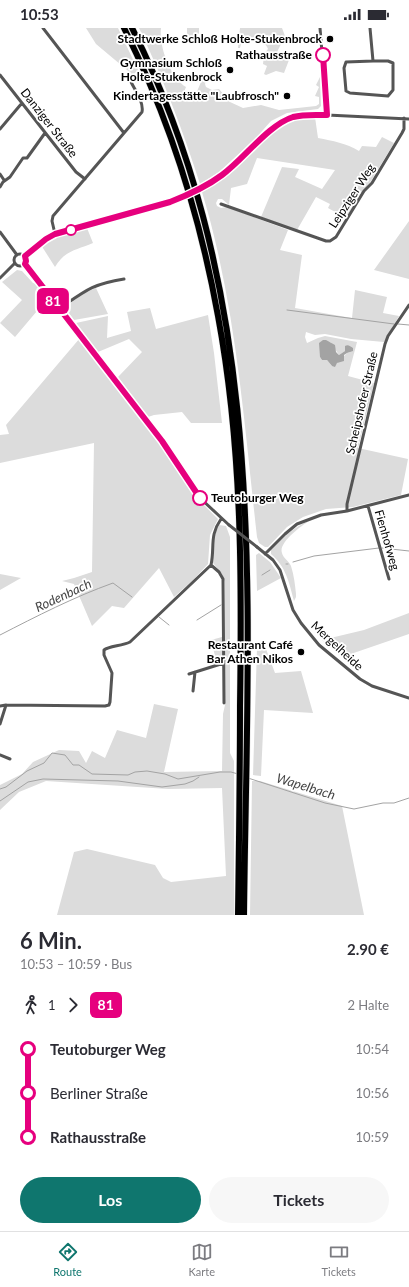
<!DOCTYPE html>
<html lang="de">
<meta charset="utf-8">
<style>
body{margin:0;font-family:Lato,sans-serif;background:#f7f7f7;color:#2b2b33;height:100vh;display:flex;flex-direction:column;font-size:15px;white-space:nowrap}
*{box-sizing:border-box;margin:0}
p{font-size:13px;color:#7c7c81}
.icon{flex:none;width:22px;height:22px;fill:none;stroke:currentColor;stroke-width:2;stroke-linecap:round;stroke-linejoin:round}
.map{position:relative;height:887px;overflow:hidden}
.side{display:flex;flex-direction:column;background:#fff;flex:1}
.side>*{flex:none}
.badge{padding:0 8px;border-radius:6px;font-size:14px;line-height:26px}
.map>.badge{position:absolute;translate:-50% -50%;box-shadow:0 0 0 2px #fff}
.legs{display:flex;align-items:center;gap:6px;height:44px;padding:0 20px;font-size:13px}
.legs p{margin-inline-start:auto}
.headline{display:flex;align-items:center;justify-content:space-between;height:68px;padding:0 20px}
h1{font-size:22px;font-weight:700;line-height:30px}
.primary-button{display:flex;gap:8px;margin-top:auto;padding:8px 20px}
.primary-button a{flex:1;height:46px;border-radius:24px;background:#0f766e;color:#fff;font-size:16px;font-weight:700;line-height:46px;text-align:center}
.primary-button a+a{background:#f7f7f7;color:#2b2b33}
ul{padding:0 20px;list-style:none}
li{display:flex;align-items:center;gap:14px;height:44px;font-size:15px}
li i{display:grid;place-items:center;width:6px;height:100%;margin:0 5px;background:currentColor}
li i::after{content:'';width:10px;height:10px;margin:-5px;border:3px solid;border-radius:50%;background:#fff}
li p{margin-inline-start:auto}
li:first-child i{background:linear-gradient(#0000 50%,currentColor 0)}
li:last-child i{background:linear-gradient(currentColor 50%,#0000 0)}
.status{display:flex;justify-content:space-between;align-items:center;height:28px;padding:0 20px;background:#fff;direction:ltr}
.status svg{height:11px;fill:currentColor}
.tabs{display:flex;justify-content:space-around;align-items:center;height:56px;border-top:1px solid #e1e1e2;background:#fff;font-size:11px;color:#7c7c81}
.tabs a{display:grid;justify-items:center;gap:2px}
.tabs .selected{color:#0f766e}
.map>svg:first-child{display:block}
.green{fill:#dcdcdc;fill-rule:evenodd}
.water{fill:#a3a3a3}
.lines{fill:none;stroke-linecap:round;stroke-linejoin:round}
.stream{stroke:#a3a3a3;stroke-width:1}
.motorway-casing{stroke:#dbdbdb;stroke-width:7}
.minor{stroke:#555;stroke-width:3}
.motorway{stroke:#000;stroke-width:6}
.minor-bridge{stroke:#555;stroke-width:3}
.line-1-casing{stroke:#fff;stroke-width:9}
.line-1{stroke:#e6007e;stroke-width:6}
.poi-dot{fill:#000;stroke:#fff;stroke-width:1.5}
.stop-1-dot{fill:#fff;stroke:#e6007e;stroke-width:2}
.labels{text-anchor:middle;stroke-width:3.5;stroke-linejoin:round;paint-order:stroke}
.poi-label{font-size:12px;font-weight:bold;fill:#000;stroke:#fff;text-anchor:end}
.stop-label{font-size:12px;font-weight:bold;fill:#000;stroke:#fff;text-anchor:end}
.street-label{font-size:12px;fill:#000;stroke:#fff}
.water-label{font-size:13px;font-style:italic;fill:#444;stroke:#fff}
</style>
<div class="status"><b>10:53</b><svg viewBox="0 0 49 12"><path d="M0 12V9h3v3zM5 12V6h3v6zM10 12V3h3v9zM15 12V0h3v12zM26 1h20v11H26zM47 4h2v5h-2z"/></svg></div>
<div class="map">
<svg width="409" height="887" viewBox="0 0 409 887">
<rect width="100%" height="100%" fill="#fff"/>
<!-- green -->
<path class="green" d="M86,0H118L138,42L133,47L96,16Z
M139,0H161C159,19 170,49 186,59L184,64L195,68L201,54L200,50L201,49L207,51L205,56L206,59L212,62L219,61L230,74L243,80L261,77L279,82L316,78L319,76V69L315,68L319,59L316,57L320,49L321,78L318,81L287,85L271,93L255,111L219,144L200,156C183,103 163,50 139,0Z
M187,0H199V5L196,9L191,10L187,6Z
M240,0H282L285,8L277,24L278,27L289,32L284,45L276,43L266,47L264,46L267,38L263,36L264,26L268,21C265,11 249,11 241,16L240,20H238Z
M315,89L318,110C333,113 346,115 359,123L362,118L376,119L382,109L394,115L371,153L364,162L346,190L328,180L330,176L316,169L297,202L261,189L282,139L299,141L295,149L322,161L335,142L257,130L247,156L231,160L229,177L222,171H218L216,175L217,178L221,180L227,179L288,202L280,222L302,227L295,280C314,283 332,287 352,290L355,262L387,269L383,285L399,288L384,314L351,311L325,306L315,307L306,304L305,309L307,315L318,310L325,308L357,314L348,348L374,355L358,420L408,431L401,467L353,479L326,481L303,489L287,499L268,519H265L259,515L257,509C244,394 236,276 202,164L237,138L279,99L290,93ZM330,314L339,327L345,323V318L350,324L347,325L337,335L332,338L327,332H322L320,329V317Z
M409,193V251L374,242Z
M87,200L93,215C77,222 65,222 55,239L41,217L60,207Z
M17,242L22,243L33,255L37,256L48,270L15,309L0,295L22,272L2,254Z
M96,260L108,286L74,292L66,281V279L82,266Z
M150,280L156,301L208,287L214,325L222,395H191L182,384L154,387L148,389L118,349L142,324L129,311L98,324L76,295L108,288L107,310L131,303L127,284Z
M80,310L160,414L199,472L218,491L210,507L208,536L192,553L174,569L159,540L124,580L112,578L92,598L74,556L62,553L74,550L92,544L94,415L0,435V407L9,406L6,397Z
M309,493C301,498 278,515 282,525C283,530 289,533 291,538C294,547 295,557 296,566V569L294,573C289,554 286,539 271,526V522C283,510 293,499 309,493Z
M219,497L226,498L230,509V725L234,733V887H57L74,824L87,821L155,837L163,850L171,854L226,848L222,760L168,761L46,753L19,764L0,782V757L22,746L33,734L59,722L79,723L86,735L92,723L105,730L117,702L146,710L154,676L178,681L164,744L222,743L223,686L225,677V554L222,546L213,535L214,509Z
M259,525L270,534L281,550L257,563L256,527Z
M0,546L21,550L0,562Z
M409,585V606L342,629L322,612L364,602Z
M222,609L223,631L222,634L217,636L211,612Z
M257,620L266,621L275,645L301,643L313,685L264,682L261,748L253,747Z
M252,753H260L342,778L364,887H250Z"/>
<!-- water -->
<path class="water" d="M323,312H326L335,317L336,324L339,327L345,323V318C348,316 350,318 353,320V323L347,325L344,327V333L337,335L335,339L332,338L327,332H322L320,329L319,315Z"/>
<g class="lines">
<!-- stream -->
<path class="stream" d="M287,282L394,296
M398,296L409,297
M382,520L409,523
M293,534L314,528L379,520
M286,536H288
M262,547L270,542
M159,589L169,597
M197,592L221,577
M0,607C37,588 74,569 113,555L132,569
M248,750L325,775L354,781L383,775H394L409,770
M0,761L6,759L27,743L44,735L52,725L65,727L73,737H79L92,746L128,747L135,744L147,743L165,746L178,751L220,744H231L238,746
M0,773L28,754L43,751L118,753L162,759L185,756L193,753L199,749"/>
<defs>
<path id="motorway" d="M124,0C170,92 200,188 218,288C242,417 242,548 240,678C240,748 239,817 238,887
M132,0C273,279 247,585 244,887"/>
</defs>
<!-- motorway casing -->
<use href="#motorway" class="motorway-casing"/>
<!-- minor -->
<path class="minor" d="M43,0L124,105
M320,0L327,87
M370,0L373,33
M373,33H388L393,35V62L388,68L350,65L346,63L344,40L346,34Z
M0,47L76,144L85,151
M0,101L22,75
M0,146L4,152
M222,147L272,102L280,95L293,89L303,87H327L409,91
M0,159L3,154L10,149L23,130H27L45,105
M221,176L326,213H330L336,209L364,163L372,155L402,105L404,101V90
M0,204L17,227
M55,206L52,193L53,188L142,84C144,74 135,62 131,54
M14 232a6 6 0 1 1 12 0a6 6 0 1 1-12 0Z
M25,228L46,211L55,206L170,175
M25,236L162,413L200,470L229,497
M0,250L15,235
M59,281C85,263 92,256 124,251
M368,478L389,551
M347,483V476L385,316L388,308L409,277
M257,519L273,532L280,542L293,582L301,595L319,617L360,651L372,658L409,670
M265,526L285,506L297,496L321,487L347,483L409,467
M211,537L219,544L223,551L224,675
M189,646L224,635
M193,663L195,644
M0,678L6,677L105,678L109,677L110,674L112,645L104,627V622C109,618 122,618 130,614L211,537C215,519 209,508 221,491
M0,696L6,677
M0,727L10,731"/>
<!-- motorway -->
<use href="#motorway" class="motorway"/>
<!-- minor-bridge -->
<path class="minor-bridge" d="M170,175L194,164L222,147
M229,497L257,519"/>
</g>
<g class="lines">
<defs>
<path id="line-1" d="M200,470L162,413L25,236L26,233L25,228L46,211L55,206L170,174C188,167 206,159 222,147C244,131 268,97 293,89C304,86 316,87 327,87L323,27"/>
</defs>
<!-- line-1 casing -->
<use href="#line-1" class="line-1-casing"/>
<!-- line-1 -->
<use href="#line-1" class="line-1"/>
</g>
<!-- markers -->
<g class="poi-dot">
<circle cx="330" cy="11" r="4"/>
<circle cx="230" cy="42" r="4"/>
<circle cx="287" cy="68" r="4"/>
<circle cx="301" cy="624" r="4"/>
</g>
<g class="stop-1-dot">
<circle cx="323" cy="27" r="7"/>
<circle cx="71" cy="202" r="5"/>
<circle cx="200" cy="470" r="7"/>
</g>
<g class="labels">
<!-- poi labels -->
<g class="poi-label">
<text x="322" y="15">Stadtwerke Schloß Holte-Stukenbrock</text>
<text x="222" y="39">Gymnasium Schloß<tspan x="222" dy="14">Holte-Stukenbrock</tspan></text>
<text x="279" y="72">Kindertagesstätte "Laubfrosch"</text>
<text x="293" y="621">Restaurant Café<tspan x="293" dy="14">Bar Athen Nikos</tspan></text>
</g>
<!-- stop labels -->
<g class="stop-label">
<text x="312" y="31">Rathausstraße</text>
<text x="211" y="474" text-anchor="start">Teutoburger Weg</text>
</g>
<!-- street labels -->
<g class="street-label">
<text transform="translate(49 95) rotate(52)" y="4">Danziger Straße</text>
<text transform="translate(352 168) rotate(-57)" y="4">Leipziger Weg</text>
<text transform="translate(362 375) rotate(-77)" y="4">Scheipshofer Straße</text>
<text transform="translate(387 512) rotate(74)" y="4">Fienhofweg</text>
<text transform="translate(337 618) rotate(43)" y="4">Mergelheide</text>
</g>
<!-- water labels -->
<g class="water-label">
<text transform="translate(63 567) rotate(-25)" y="5">Rodenbach</text>
<text transform="translate(306 758) rotate(17)" y="5">Wapelbach</text>
</g>
</g>
</svg>
<b class="badge" style="left:53px;top:273px;background:#e6007e;color:#fff">81</b>
</div>
<section class="side">
<div class="headline"><div><h1>6 Min.</h1><p>10:53 – 10:59 · Bus</p></div><b>2.90 €</b></div>
<div class="legs"><svg class="icon" aria-label="walk" viewBox="0 0 24 24"><circle cx="13" cy="4" r="2"/><path d="M13 8l-2 6 4 7M11 14l-3 7M7 12l3-4h3l4 4"/></svg>1<svg class="icon" aria-label="forward" viewBox="0 0 24 24"><path d="M9 5l7 7-7 7"/></svg><b class="badge" style="background:#e6007e;color:#fff">81</b><p>2 Halte</p></div>
<ul>
<li><i style="color:#e6007e"></i><b>Teutoburger Weg</b><p>10:54</p></li>
<li><i style="color:#e6007e"></i><span>Berliner Straße</span><p>10:56</p></li>
<li><i style="color:#e6007e"></i><b>Rathausstraße</b><p>10:59</p></li>
</ul>
<div class="primary-button"><a>Los</a><a>Tickets</a></div>
</section>
<nav class="tabs">
<a class="selected"><svg class="icon" aria-label="directions" viewBox="0 0 24 24"><path d="M12 3l9 9-9 9-9-9zM9 14v-3h6M13 9l2 2-2 2"/></svg>Route</a>
<a><svg class="icon" aria-label="map" viewBox="0 0 24 24"><path d="M3 6l6-2 6 2 6-2v14l-6 2-6-2-6 2zM9 4v14M15 6v14"/></svg>Karte</a>
<a><svg class="icon" aria-label="tickets" viewBox="0 0 24 24"><path d="M3 7h18v10H3zM15 7v10"/></svg>Tickets</a>
</nav>
